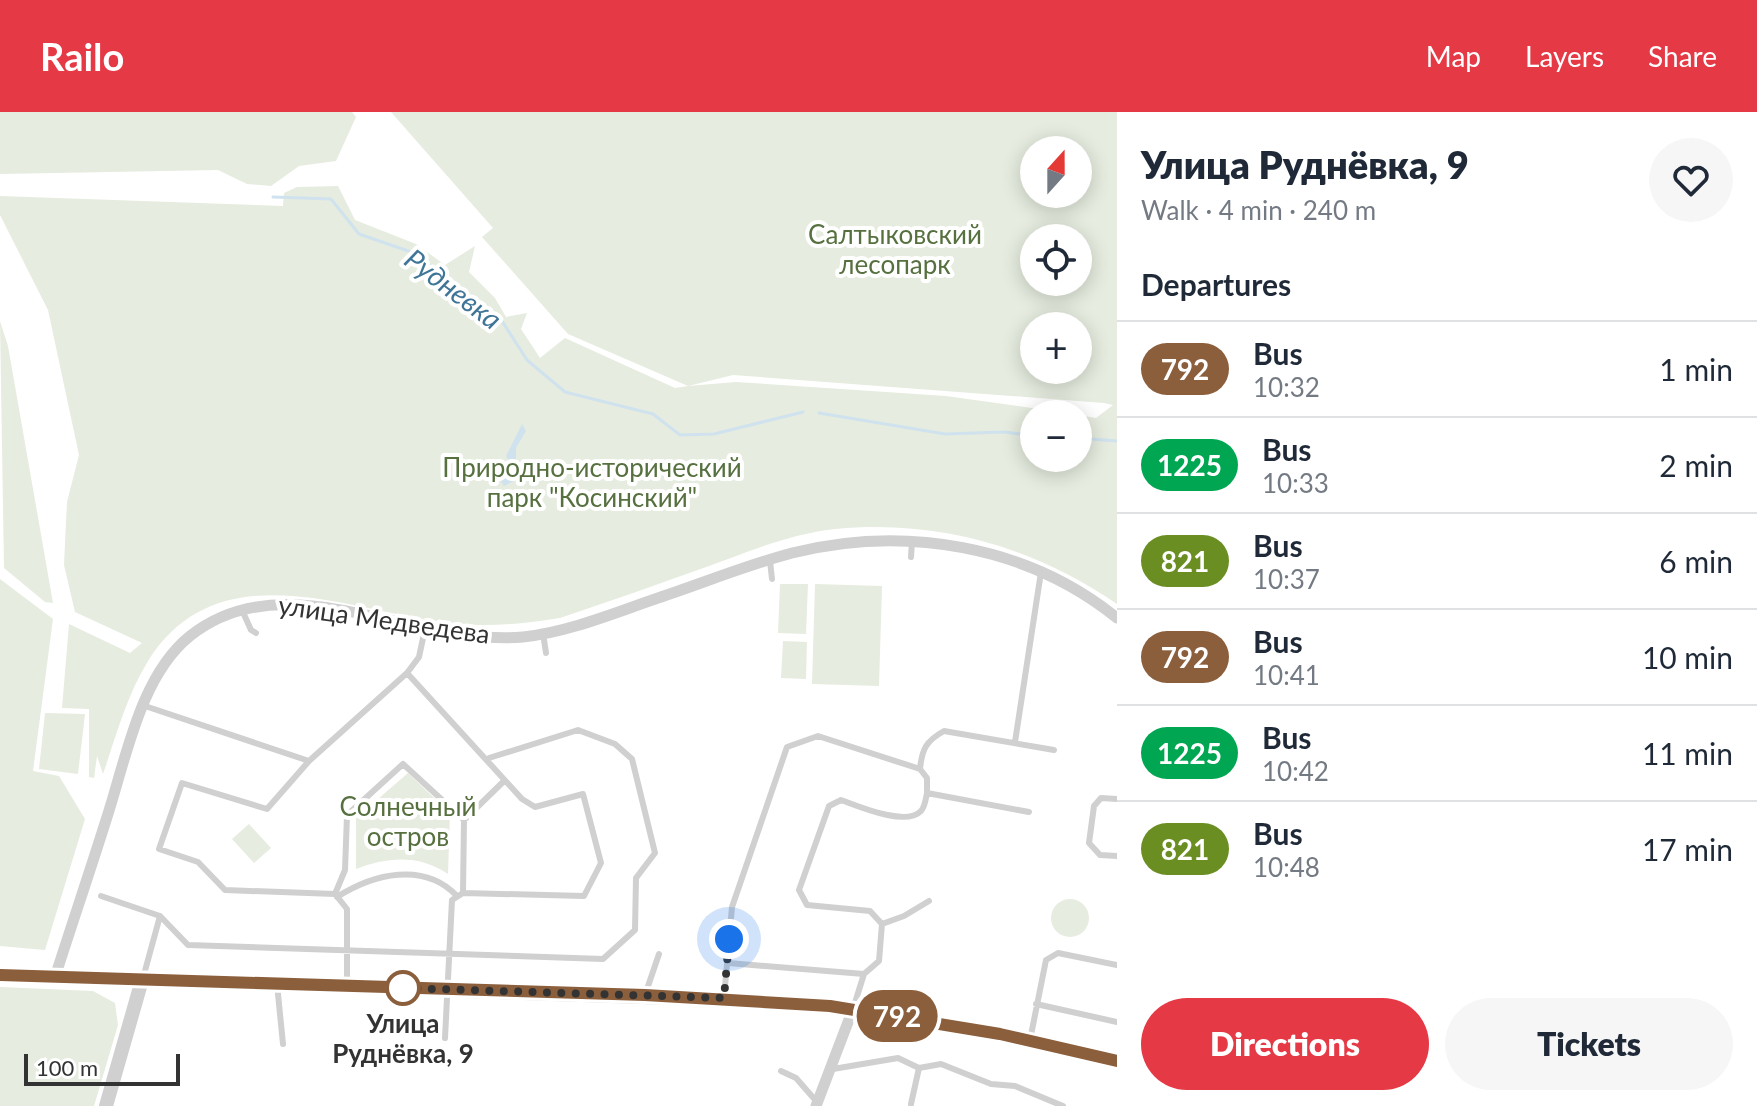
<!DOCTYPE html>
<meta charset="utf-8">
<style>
body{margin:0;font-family:Lato,sans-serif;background:#f6f6f7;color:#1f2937;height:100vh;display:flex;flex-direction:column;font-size:30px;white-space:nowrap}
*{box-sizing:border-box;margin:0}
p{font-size:26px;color:#747a83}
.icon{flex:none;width:44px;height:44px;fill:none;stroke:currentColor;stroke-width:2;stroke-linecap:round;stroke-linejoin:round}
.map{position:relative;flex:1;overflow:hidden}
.panel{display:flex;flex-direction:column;background:#fff;width:640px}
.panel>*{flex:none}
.badge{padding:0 16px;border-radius:26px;font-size:28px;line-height:52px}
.needle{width:52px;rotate:21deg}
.controls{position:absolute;left:1020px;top:24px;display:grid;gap:16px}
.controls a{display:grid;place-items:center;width:72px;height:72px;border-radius:50%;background:#fff;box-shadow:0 4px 20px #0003;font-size:40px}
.scale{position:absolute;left:24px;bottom:20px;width:156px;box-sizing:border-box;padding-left:8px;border:4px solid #333;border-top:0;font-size:22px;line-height:28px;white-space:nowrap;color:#333;-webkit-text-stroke:6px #fff;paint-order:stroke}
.you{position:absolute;width:40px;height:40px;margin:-20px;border:6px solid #fff;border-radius:50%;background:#1a73e8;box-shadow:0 0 0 12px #1a73e833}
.map>.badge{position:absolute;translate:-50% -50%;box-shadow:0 0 0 4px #fff}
h2{padding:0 24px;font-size:30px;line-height:72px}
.round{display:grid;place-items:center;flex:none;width:84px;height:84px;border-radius:42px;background:#f6f6f7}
.head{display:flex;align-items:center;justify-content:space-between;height:136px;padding:0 24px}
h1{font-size:38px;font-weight:800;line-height:60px}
.primary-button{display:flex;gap:16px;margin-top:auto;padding:16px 24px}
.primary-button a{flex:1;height:92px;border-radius:48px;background:#e63946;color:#fff;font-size:32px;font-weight:800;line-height:92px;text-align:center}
.primary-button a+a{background:#f6f6f7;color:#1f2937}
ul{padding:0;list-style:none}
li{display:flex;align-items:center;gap:24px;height:96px;padding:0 24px;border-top:2px solid #e0e1e3}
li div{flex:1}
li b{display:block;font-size:30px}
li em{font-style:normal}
li .badge{min-width:88px;font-weight:700;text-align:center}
header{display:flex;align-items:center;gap:48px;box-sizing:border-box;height:112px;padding:0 40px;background:#e63946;color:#fff}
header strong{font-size:38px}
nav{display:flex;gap:44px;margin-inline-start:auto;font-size:28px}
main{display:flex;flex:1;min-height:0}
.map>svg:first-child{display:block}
.green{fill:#e6ecdf;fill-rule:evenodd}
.water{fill:#cfe2ee}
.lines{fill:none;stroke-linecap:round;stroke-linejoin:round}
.stream{stroke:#cfe2ee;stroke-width:3}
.service{stroke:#d0d0d0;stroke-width:6}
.minor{stroke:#d0d0d0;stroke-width:11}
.tertiary{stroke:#d0d0d0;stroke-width:14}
.line-casing{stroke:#fff;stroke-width:18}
.line{stroke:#8b5e3c;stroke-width:12}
.walk{stroke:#333;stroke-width:8;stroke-dasharray:0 14.4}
.stop-dot{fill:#fff;stroke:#8b5e3c;stroke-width:4}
.labels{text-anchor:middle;stroke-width:8;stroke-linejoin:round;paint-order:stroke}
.park-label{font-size:26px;fill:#56703f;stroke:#fff}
.street-label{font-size:26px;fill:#333;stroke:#fff}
.stop-label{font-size:26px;font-weight:bold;fill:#333;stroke:#fff}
.water-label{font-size:28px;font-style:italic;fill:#3f7597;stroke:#fff}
</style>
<header>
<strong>Railo</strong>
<nav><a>Map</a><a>Layers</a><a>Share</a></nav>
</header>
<main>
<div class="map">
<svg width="1117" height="994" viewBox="0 0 1117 994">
<rect width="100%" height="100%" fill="#fff"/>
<!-- green -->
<path class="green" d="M0,0H352L356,5L336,49L299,54L271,74L247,72L218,58L0,62Z
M391,0H1117V492C1034,435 937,407 836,417C793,421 750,439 709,454C659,472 610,489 560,506C517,513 476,516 433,509C335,493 215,443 148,549C127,583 116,624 103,662L97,644L94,666L89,665V597L62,596L69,512L130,541L142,531L75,500L64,453L67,390L79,343L48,198L0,103V84L283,94L284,81L297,75L338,74L355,108L416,132L445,153L475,134L469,160L495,186L506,205L527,201L521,217L540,246L565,226L675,276L688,274L568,222L482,125L493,116ZM1034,38H1078V82H1034ZM1034,126H1078V170H1034ZM1034,214H1078V258H1034ZM733,263L1104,291L1113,293L1096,306L1078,303V346H1034V302H1075L946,284L736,270L688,274Z
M0,209L8,234L53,491L45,490L4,456Z
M0,467L53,507L33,659L59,664L85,707L45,838L0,834Z
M780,472H808L806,522L778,521Z
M815,472L882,474L879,574L812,572Z
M783,529L807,530L806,567L781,566Z
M45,601L85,602L78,662L39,657Z
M408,661L450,701L448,762C419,742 387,745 356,757V706Z
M249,712L271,736L254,751L232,727Z
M1051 806a19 19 0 1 1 38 0a19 19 0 1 1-38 0Z
M0,875L93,879L115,891L118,913L94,994H0Z"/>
<!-- water -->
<path class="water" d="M522,312L526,319L516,336V352L529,361L504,374L501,370L510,352L506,344Z"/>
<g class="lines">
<!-- stream -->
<path class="stream" d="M273,85L331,87L359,122L414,141L502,209L527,248L565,280L653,302L680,323L714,322L803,300
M819,301L945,322L1004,320L1034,324
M1078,326L1117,329"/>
<!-- service -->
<path class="service" d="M911,445L912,429
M770,449L772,467
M242,498L251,518L256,521
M543,521L546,541
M407,561L522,687L535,695L583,682L601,751L584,784L463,781L452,788L445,926
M145,594L309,649
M1015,630L1041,460
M927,681V666L920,657C922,637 926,629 944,619L1054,638
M1117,687L1101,686L1094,694L1089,731L1100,743L1117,744
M464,708L504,669
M335,782L345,758L347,703L403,652L464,708L463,781
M101,784L160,804L188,833L603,847L635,818L636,766L655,741L632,647L615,632L578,618L489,646
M337,785C373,762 424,749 457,784
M882,812L904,804L929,789
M728,851L864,862
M143,866L160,804
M277,872L283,932
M347,873V797L335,782L225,778L198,750L159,737L182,671L267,697L309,649L407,561L419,545L425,517
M645,883L659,842
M724,886L732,795L787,635L818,624L920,657
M1036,892L1117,910
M853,897L864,862L879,849L882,812L870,799L807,793L799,778L829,694L841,688C858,694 906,715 921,699C925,695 926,686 927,681L1029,700
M1030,928L1046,848L1058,841L1117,853
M833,957L898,946L919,956L941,952L991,972L1015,974L1063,994
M781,959L796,966L817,990
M911,992L919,956"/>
<!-- minor -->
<path class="minor" d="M55,865C72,812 90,759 107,705C126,647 140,564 190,524C285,448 413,535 523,525C569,520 614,501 658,486C703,471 747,453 792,441C904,413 1027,433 1117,506
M816,994L853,897"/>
<!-- tertiary -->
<path class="tertiary" d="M0,863L759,889C881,898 999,920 1117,949
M106,994L142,868"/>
</g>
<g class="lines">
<defs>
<path id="line" d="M0,863L645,883L830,894L1000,922L1117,949"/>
</defs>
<!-- line casing -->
<use href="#line" class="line-casing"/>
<!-- line -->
<use href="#line" class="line"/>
<!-- walk -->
<path class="walk" d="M403,876L724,886L729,827"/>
</g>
<!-- markers -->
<circle class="stop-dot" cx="403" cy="876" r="16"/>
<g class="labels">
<!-- park labels -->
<g class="park-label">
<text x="895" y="132">Салтыковский<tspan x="895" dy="30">лесопарк</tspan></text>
<text x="592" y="365">Природно-исторический<tspan x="592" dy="30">парк "Косинский"</tspan></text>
<text x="408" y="704">Солнечный<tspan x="408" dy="30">остров</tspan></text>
</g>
<!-- street labels -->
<g class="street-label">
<text transform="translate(384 508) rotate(8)" y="9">улица Медведева</text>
</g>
<!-- stop labels -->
<g class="stop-label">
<text x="403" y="921">Улица<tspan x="403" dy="30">Руднёвка, 9</tspan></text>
</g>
<!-- water labels -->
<g class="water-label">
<text transform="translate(453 177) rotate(37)" y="10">Рудневка</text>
</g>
</g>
</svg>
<div class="controls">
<a><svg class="needle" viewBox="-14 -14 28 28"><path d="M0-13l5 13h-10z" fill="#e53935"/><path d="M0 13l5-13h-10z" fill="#747a83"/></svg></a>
<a><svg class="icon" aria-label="locate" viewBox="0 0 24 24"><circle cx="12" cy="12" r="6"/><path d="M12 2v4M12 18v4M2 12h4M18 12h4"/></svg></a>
<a>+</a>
<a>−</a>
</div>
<div class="scale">100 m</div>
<div class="you" style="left:729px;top:827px"></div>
<b class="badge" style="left:897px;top:904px;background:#8b5e3c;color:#fff">792</b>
</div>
<section class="panel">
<div class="head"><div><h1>Улица Руднёвка, 9</h1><p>Walk · 4 min · 240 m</p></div><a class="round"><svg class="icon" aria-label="heart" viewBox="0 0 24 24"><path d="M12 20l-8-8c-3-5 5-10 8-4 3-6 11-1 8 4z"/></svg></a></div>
<h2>Departures</h2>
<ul>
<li><span class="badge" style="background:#8b5e3c;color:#fff">792</span><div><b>Bus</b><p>10:32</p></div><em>1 min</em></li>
<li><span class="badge" style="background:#00a651;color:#fff">1225</span><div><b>Bus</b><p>10:33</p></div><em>2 min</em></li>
<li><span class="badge" style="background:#6b8e23;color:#fff">821</span><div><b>Bus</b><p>10:37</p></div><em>6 min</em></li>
<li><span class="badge" style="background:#8b5e3c;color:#fff">792</span><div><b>Bus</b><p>10:41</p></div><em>10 min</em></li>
<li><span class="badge" style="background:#00a651;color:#fff">1225</span><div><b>Bus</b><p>10:42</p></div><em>11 min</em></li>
<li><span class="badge" style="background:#6b8e23;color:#fff">821</span><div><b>Bus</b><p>10:48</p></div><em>17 min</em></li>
</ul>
<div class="primary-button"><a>Directions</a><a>Tickets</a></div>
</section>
</main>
